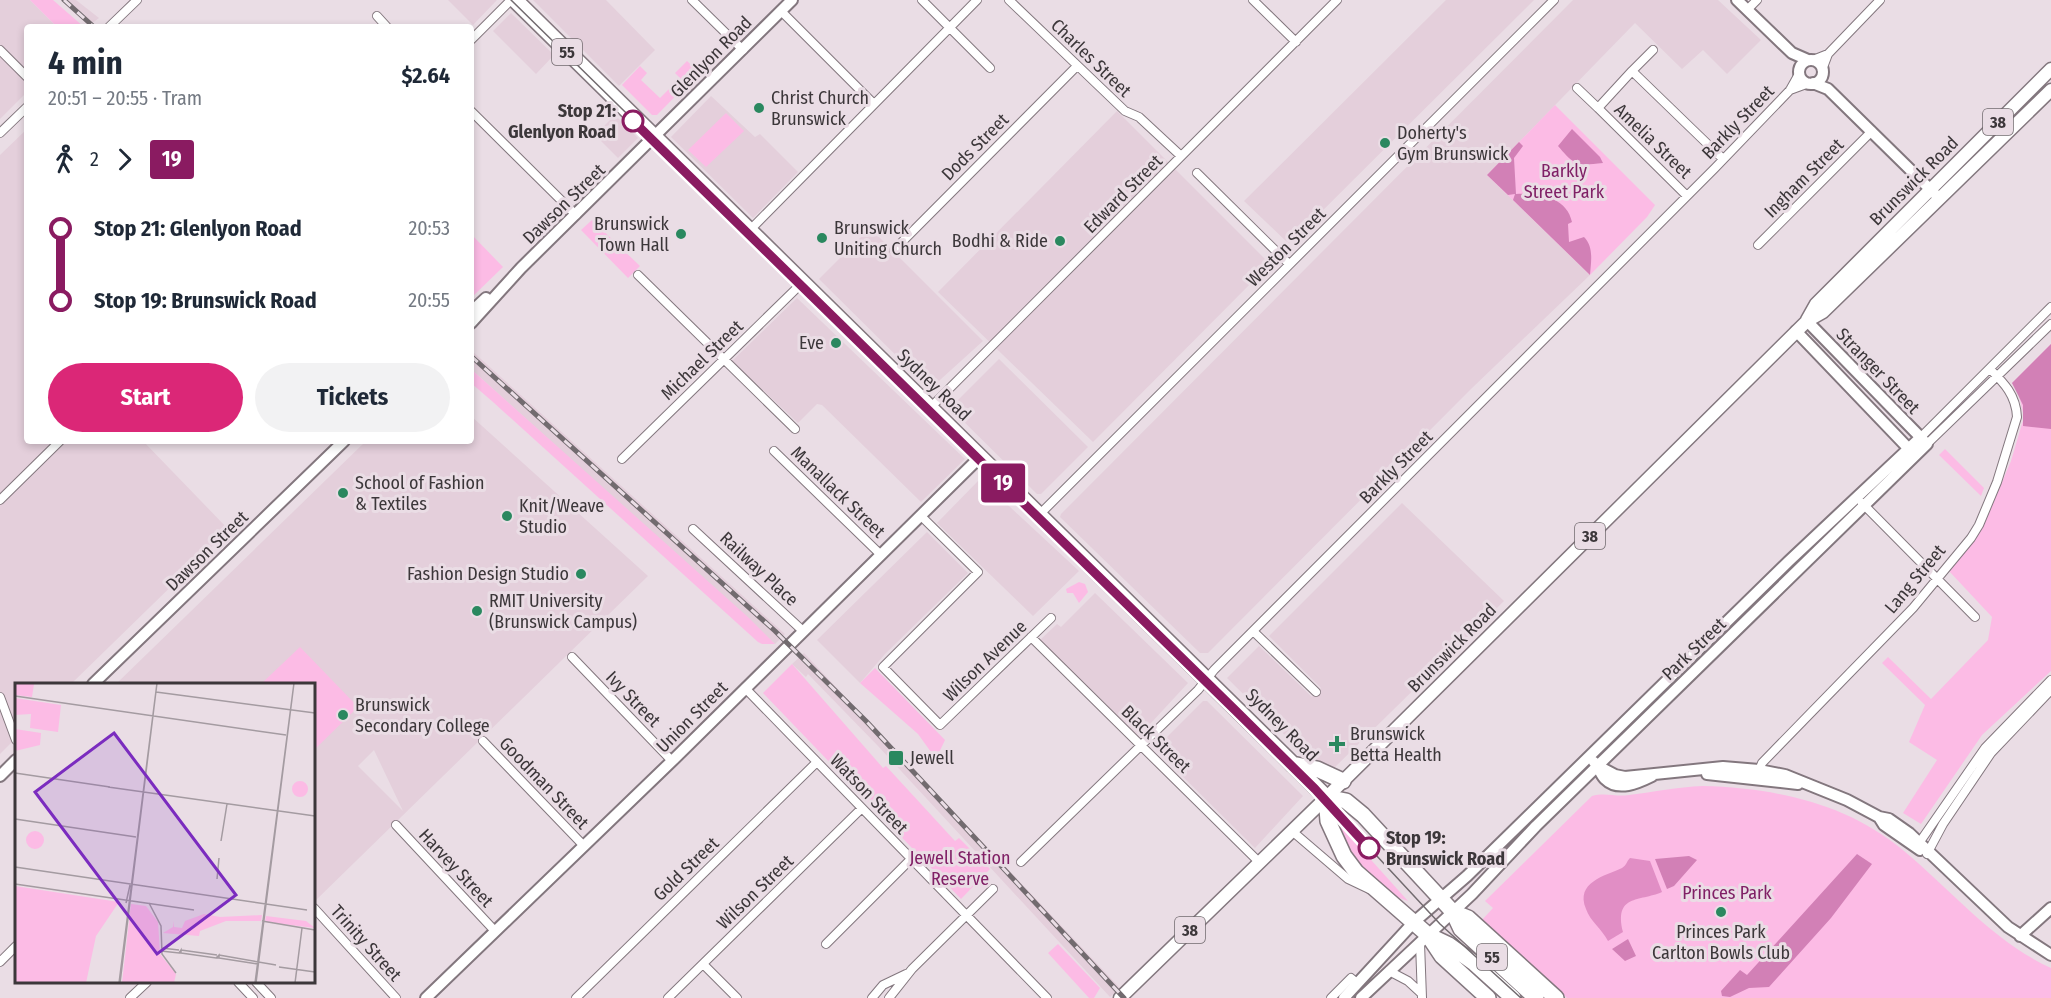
<!DOCTYPE html>
<meta charset="utf-8">
<style>
body{margin:0;font-family:"Fira Sans Condensed",sans-serif;background:#f2f2f3;color:#1f2937;height:100vh;display:flex;flex-direction:column;font-size:22px;white-space:nowrap}
*{box-sizing:border-box;margin:0}
p{font-size:20px;color:#747a83}
.icon{flex:none;width:33px;height:33px;fill:none;stroke:currentColor;stroke-width:2;stroke-linecap:round;stroke-linejoin:round}
.map{position:relative;flex:1;overflow:hidden}
.sheet{position:absolute;left:24px;top:24px;width:450px;height:420px;display:flex;flex-direction:column;background:#fff;border-radius:6px;box-shadow:0 3px 9px #0003}
.sheet>*{flex:none}
.badge{padding:0 12px;border-radius:4px;font-size:21px;line-height:39px}
.map>.badge{position:absolute;translate:-50% -50%;box-shadow:0 0 0 3px #fff}
.legs{display:flex;align-items:center;gap:9px;height:66px;padding:0 24px;font-size:20px}
.legs p{margin-inline-start:auto}
.headline{display:flex;align-items:center;justify-content:space-between;height:102px;padding:0 24px}
h1{font-size:33px;font-weight:700;line-height:45px}
.primary-button{display:flex;gap:12px;margin-top:auto;padding:12px 24px}
.primary-button a{flex:1;height:69px;border-radius:36px;background:#db2777;color:#fff;font-size:24px;font-weight:700;line-height:69px;text-align:center}
.primary-button a+a{background:#f2f2f3;color:#1f2937}
ul{padding:0 24px;list-style:none}
li{display:flex;align-items:center;gap:21px;height:72px;font-size:22px}
li i{display:grid;place-items:center;width:9px;height:100%;margin:0 8px;background:currentColor}
li i::after{content:'';width:15px;height:15px;margin:-8px;border:4px solid;border-radius:50%;background:#fff}
li p{margin-inline-start:auto}
li:first-child i{background:linear-gradient(#0000 50%,currentColor 0)}
li:last-child i{background:linear-gradient(currentColor 50%,#0000 0)}
.map>svg:first-child{display:block}
.built{fill:#e4cfdb;fill-rule:evenodd}
.green{fill:#fcbbe5}
.forest{fill:#d280b6}
.water{fill:#e18ec5}
.lines{fill:none;stroke-linecap:round;stroke-linejoin:round}
.street-casing{stroke:#83777e;stroke-width:10}
.secondary-casing{stroke:#83777e;stroke-width:14}
.primary-casing{stroke:#83777e;stroke-width:15}
.highway-casing{stroke:#83777e;stroke-width:18}
.street{stroke:#fff;stroke-width:8}
.secondary{stroke:#fff;stroke-width:10}
.primary{stroke:#fff;stroke-width:12}
.highway{stroke:#fff;stroke-width:15}
.tram{stroke:#726b6f;stroke-width:1.5}
.rail-casing{stroke:#726b6f;stroke-width:5}
.rail{stroke:#eadde5;stroke-width:3;stroke-dasharray:9;stroke-linecap:butt}
.line-1-casing{stroke:#fff;stroke-width:14}
.line-1{stroke:#8a1b61;stroke-width:9}
.poi-dot{fill:#2a885f;stroke:#eadde5;stroke-width:2}
.stop-1-dot{fill:#fff;stroke:#8a1b61;stroke-width:3}
.labels{text-anchor:middle;stroke-width:6;stroke-linejoin:round;paint-order:stroke}
.shield{fill:#eadde5;stroke:#70696d;stroke-width:1.5}
.shield-label{font-size:16px;font-weight:bold;fill:#3c373a}
.street-label{font-size:18px;fill:#3c373a;stroke:#eadde5}
.poi-label{font-size:18px;fill:#3c373a;stroke:#eadde5;text-anchor:start}
.stop-label{font-size:18px;font-weight:bold;fill:#3c373a;stroke:#eadde5;text-anchor:end}
.park-label{font-size:18px;fill:#802066;stroke:#eadde5}
.inset-road{fill:none;stroke:#a49ba1;stroke-width:1.5}
.view{fill:#7b2cbf;fill-opacity:0.15;stroke:#7b2cbf;stroke-width:3}
.inset-edge{fill:none;stroke:#3c373a;stroke-width:3}
</style>
<div class="map">
<svg width="2051" height="998" viewBox="0 0 2051 998">
<rect width="100%" height="100%" fill="#eadde5"/>
<!-- built -->
<path class="built" d="M0,0H30L57,27H27V92L0,119Z
M61,0H76L99,18L87,27V23Z
M448,0H497L473,25Z
M533,0H606L655,50L619,86Z
M1446,0H1534L1289,244L1244,201Z
M1573,0H1718L1761,40L1727,74L1703,50L1682,69L1635,23L1487,175L1590,275L1471,389L1208,653H1200L1060,517L1061,514Z
M511,13L554,55L536,74L493,31Z
M711,96L755,137L760,134L798,172L753,218L671,137Z
M1117,111L1270,264L1093,442L938,292Z
M615,115L638,138L618,158L595,135Z
M27,129V441H143L229,530L71,684H16V738L0,754V155Z
M870,228L983,341L930,389L819,279Z
M797,298L965,459L921,502L822,405L817,404L798,423L732,361Z
M471,350L785,634L775,644L471,369Z
M999,359L1088,447L1041,494H1037L950,408Z
M471,416L648,576L314,902V684H116L366,441H471ZM374,750L403,811L358,766Z
M978,481H982L1079,571L1033,616L937,523Z
M1402,503L1504,601L1333,769L1305,755L1227,678L1259,646L1312,697L1321,688L1269,636Z
M927,532L968,573L885,654L860,683L817,640Z
M1095,593L1188,683L1139,736L1040,640L1057,624L1061,627Z
M804,653L1120,988L1110,997L878,746L808,674L806,677L792,664Z
M1203,701H1207L1303,796L1255,848L1155,749Z"/>
<!-- green -->
<path class="green" d="M30,0H53L84,27H57Z
M687,61L699,72L657,115H652L622,85L640,66L647,73L641,80L660,98L680,78L675,73Z
M1555,105L1655,205L1647,217L1590,275L1487,175Z
M726,113L744,131L706,167L688,150Z
M592,220L640,266L628,278L581,230Z
M471,234L503,267L471,298Z
M2051,344V671L1982,735L1921,824L1903,813L1937,760L1909,742L1925,705L1882,663L1888,657L1931,699L1988,640L1992,617L1949,571L1982,529L2011,461L2024,417L2019,395L2012,383Z
M471,369L749,618L775,644H762L758,642L493,402L471,383Z
M1945,449L1984,488L1981,496L1939,455Z
M1079,582L1085,584L1088,592L1079,603L1073,593H1067L1066,589Z
M300,647L358,707L314,750V684H261Z
M792,664L883,768L886,766L955,841L959,838L990,869L961,899L763,693Z
M875,668L945,740L936,759L918,734L860,683Z
M1703,786C1775,788 1847,803 1904,851C1952,891 1994,942 2051,968V998H1567L1482,920L1493,908L1485,901L1592,796C1605,792 1615,797 1629,795C1655,792 1676,787 1703,786Z
M1337,822L1408,901C1371,889 1350,857 1337,822Z
M1058,944L1100,988L1094,998H1089L1048,953Z"/>
<!-- forest -->
<path class="forest" d="M1572,129L1600,157L1603,163C1577,166 1575,166 1558,146Z
M1519,142L1523,146L1514,158L1516,194C1539,193 1567,197 1572,222L1568,224L1569,242L1584,237C1594,247 1591,262 1590,275L1513,200L1515,194L1508,195L1487,175Z
M2051,344V429L2023,426V405L2012,383Z
M1857,854L1872,864L1831,918L1769,987L1749,988L1730,997L1722,996L1721,991L1740,970L1747,975Z
M1689,856L1697,860L1674,886L1667,889L1655,859Z
M1628,939L1636,956L1625,961L1612,949Z"/>
<!-- water -->
<path class="water" d="M1630,858L1650,861L1662,892C1639,902 1614,894 1623,932L1608,941C1602,929 1590,921 1586,909C1575,882 1605,876 1622,868C1627,865 1626,862 1630,858Z"/>
<g class="lines">
<defs>
<path id="street" d="M692,0L743,50
M922,0L990,68
M1009,0L1125,111L1139,117L1181,156
M1253,0L1296,42
M1747,10L1757,0
M781,11L874,104
M377,16L387,27
M109,27L137,0
M471,40L511,0
M0,50L27,77
M1813,60L1828,54
M1822,70L1828,54L1880,0
M1632,71L1653,50
M1577,88L1598,108
M1790,90L1809,83
M471,111L576,215
M0,133L27,107
M1197,173L1289,264
M1687,196L1598,108L1632,71L1723,159
M749,231L977,0
M1758,245L1872,131
M894,250L1077,66
M638,275L795,429
M930,408L1337,0
M1920,438L2051,307
M1927,444L2051,324
M774,451L880,554
M622,459L802,283
M0,500L60,441
M1862,503L1975,617
M1039,515L1554,0
M921,516L978,572L883,667L940,725L1051,618
M693,529L803,631
M1253,631L1316,692
M1031,637L1260,863
M572,657L672,761
M745,688L1047,998
M0,697L16,740
M483,741L584,846
M1758,773L1762,763L1913,608L1971,538L1979,525L1997,482L2017,417C2016,395 2004,383 1990,369
M396,825L494,930
M1292,831L1348,879L1369,889
M1917,846L1985,748L2051,680
M1927,854L1943,824L1991,753L2051,690
M1021,862L1198,690L1214,670L1715,168L1790,90L1799,74
M314,908L396,998
M1420,943L1422,998
M826,944L911,859
M0,962L16,946
M703,964L737,998
M1389,971L1408,981L1421,993
M238,982L253,998
M256,982L271,998
M130,998L147,982
M576,998L817,762
M668,998L862,808
M872,998L883,985L906,974
M889,998L912,969L993,889
M1331,998L1351,978L1357,983"/>
<path id="secondary" d="M1737,0L1792,53L1808,60
M1799 72a12 12 0 1 1 24 0a12 12 0 1 1-24 0Z
M1813,83L1828,89L1936,195
M471,312L486,298
M471,323L521,268L792,0
M1796,331L1909,449
M93,684L344,441
M1594,762C1599,767 1600,774 1605,779C1618,792 1638,783 1652,776
M1598,766L1615,775L1625,777L1723,767L1759,770L1785,775L1847,800L1879,817L1889,819L1909,833L2008,927L2051,955
M1707,774L1798,784
M0,776L16,760
M1879,817L1884,825L1920,850
M2020,936L2051,908
M426,998L672,761L980,457
M1344,998L1414,922L1467,876L1789,561L1920,438
M1361,998L1472,894L1536,826L1927,444L1807,321"/>
<path id="primary" d="M1807,320L1816,304L2051,69
M1120,998L1328,796L1807,321L1823,312L2051,90"/>
<path id="highway" d="M515,0L1326,797
M1292,764L1317,769L1343,781
M1326,797L1346,801L1363,815L1453,912L1461,929L1536,998
M1326,797L1328,821L1344,856L1356,872L1428,935L1449,945L1474,963L1513,998
M1453,912L1468,918L1556,998
M1428,935L1442,956L1488,998"/>
</defs>
<!-- street casing -->
<use href="#street" class="street-casing"/>
<!-- secondary casing -->
<use href="#secondary" class="secondary-casing"/>
<!-- primary casing -->
<use href="#primary" class="primary-casing"/>
<!-- highway casing -->
<use href="#highway" class="highway-casing"/>
<!-- street -->
<use href="#street" class="street"/>
<!-- secondary -->
<use href="#secondary" class="secondary"/>
<!-- primary -->
<use href="#primary" class="primary"/>
<!-- highway -->
<use href="#highway" class="highway"/>
<!-- tram -->
<path class="tram" d="M511,0L1311,785L1440,924L1521,998"/>
<defs>
<path id="rail" d="M64,0L94,27
M471,356L775,631L866,721L1124,998"/>
</defs>
<!-- rail casing -->
<use href="#rail" class="rail-casing"/>
<!-- rail -->
<use href="#rail" class="rail"/>
</g>
<g class="lines">
<defs>
<path id="line-1" d="M633,121L1235,710L1315,789L1369,848"/>
</defs>
<!-- line-1 casing -->
<use href="#line-1" class="line-1-casing"/>
<!-- line-1 -->
<use href="#line-1" class="line-1"/>
</g>
<!-- markers -->
<g class="poi-dot">
<circle cx="759" cy="108" r="6"/>
<circle cx="1385" cy="143" r="6"/>
<circle cx="681" cy="234" r="6"/>
<circle cx="822" cy="238" r="6"/>
<circle cx="1060" cy="241" r="6"/>
<circle cx="836" cy="343" r="6"/>
<circle cx="343" cy="493" r="6"/>
<circle cx="507" cy="516" r="6"/>
<circle cx="581" cy="574" r="6"/>
<circle cx="477" cy="611" r="6"/>
<circle cx="343" cy="715" r="6"/>
<path d="M1334 735h6v6h6v6h-6v6h-6v-6h-6v-6h6z"/>
<rect x="888" y="750" width="16" height="16" rx="3"/>
<circle cx="1721" cy="912" r="6"/>
</g>
<g class="stop-1-dot">
<circle cx="633" cy="121" r="10"/>
<circle cx="1369" cy="848" r="10"/>
</g>
<g class="labels">
<!-- shield labels -->
<g class="shield">
<rect x="552" y="39" width="30" height="26" rx="4.5"/>
<rect x="1983" y="109" width="30" height="26" rx="4.5"/>
<rect x="1575" y="523" width="30" height="26" rx="4.5"/>
<rect x="1175" y="917" width="30" height="26" rx="4.5"/>
<rect x="1477" y="944" width="30" height="26" rx="4.5"/>
</g>
<g class="shield-label">
<text x="567" y="58">55</text>
<text x="1998" y="128">38</text>
<text x="1590" y="542">38</text>
<text x="1190" y="936">38</text>
<text x="1492" y="963">55</text>
</g>
<!-- street labels -->
<g class="street-label">
<text transform="translate(711 57) rotate(-45)" y="6">Glenlyon Road</text>
<text transform="translate(1091 58) rotate(44)" y="6">Charles Street</text>
<text transform="translate(1738 122) rotate(-46)" y="6">Barkly Street</text>
<text transform="translate(1653 141) rotate(44)" y="6">Amelia Street</text>
<text transform="translate(975 147) rotate(-45)" y="6">Dods Street</text>
<text transform="translate(1804 178) rotate(-45)" y="6">Ingham Street</text>
<text transform="translate(1914 181) rotate(-45)" y="6">Brunswick Road</text>
<text transform="translate(1123 194) rotate(-45)" y="6">Edward Street</text>
<text transform="translate(564 204) rotate(-44)" y="6">Dawson Street</text>
<text transform="translate(1286 247) rotate(-45)" y="6">Weston Street</text>
<text transform="translate(702 360) rotate(-44)" y="6">Michael Street</text>
<text transform="translate(1878 371) rotate(46)" y="6">Stranger Street</text>
<text transform="translate(934 385) rotate(44)" y="6">Sydney Road</text>
<text transform="translate(1396 467) rotate(-45)" y="6">Barkly Street</text>
<text transform="translate(838 492) rotate(44)" y="6">Manallack Street</text>
<text transform="translate(207 551) rotate(-44)" y="6">Dawson Street</text>
<text transform="translate(759 569) rotate(43)" y="6">Railway Place</text>
<text transform="translate(1915 579) rotate(-50)" y="6">Lang Street</text>
<text transform="translate(1452 648) rotate(-45)" y="6">Brunswick Road</text>
<text transform="translate(1694 649) rotate(-44)" y="6">Park Street</text>
<text transform="translate(985 661) rotate(-44)" y="6">Wilson Avenue</text>
<text transform="translate(633 699) rotate(46)" y="6">Ivy Street</text>
<text transform="translate(692 717) rotate(-45)" y="6">Union Street</text>
<text transform="translate(1282 725) rotate(45)" y="6">Sydney Road</text>
<text transform="translate(1156 739) rotate(44)" y="6">Black Street</text>
<text transform="translate(544 783) rotate(46)" y="6">Goodman Street</text>
<text transform="translate(869 794) rotate(46)" y="6">Watson Street</text>
<text transform="translate(456 868) rotate(47)" y="6">Harvey Street</text>
<text transform="translate(686 869) rotate(-44)" y="6">Gold Street</text>
<text transform="translate(755 892) rotate(-44)" y="6">Wilson Street</text>
<text transform="translate(366 943) rotate(48)" y="6">Trinity Street</text>
</g>
<!-- poi labels -->
<g class="poi-label">
<text x="771" y="104">Christ Church<tspan x="771" dy="21">Brunswick</tspan></text>
<text x="1397" y="139">Doherty's<tspan x="1397" dy="21">Gym Brunswick</tspan></text>
<text x="669" y="230" text-anchor="end">Brunswick<tspan x="669" dy="21">Town Hall</tspan></text>
<text x="834" y="234">Brunswick<tspan x="834" dy="21">Uniting Church</tspan></text>
<text x="1048" y="247" text-anchor="end">Bodhi &amp; Ride</text>
<text x="824" y="349" text-anchor="end">Eve</text>
<text x="355" y="489">School of Fashion<tspan x="355" dy="21">&amp; Textiles</tspan></text>
<text x="519" y="512">Knit/Weave<tspan x="519" dy="21">Studio</tspan></text>
<text x="569" y="580" text-anchor="end">Fashion Design Studio</text>
<text x="489" y="607">RMIT University<tspan x="489" dy="21">(Brunswick Campus)</tspan></text>
<text x="355" y="711">Brunswick<tspan x="355" dy="21">Secondary College</tspan></text>
<text x="1350" y="740">Brunswick<tspan x="1350" dy="21">Betta Health</tspan></text>
<text x="910" y="764">Jewell</text>
<text x="1721" y="938" text-anchor="middle">Princes Park<tspan x="1721" dy="21">Carlton Bowls Club</tspan></text>
</g>
<!-- stop labels -->
<g class="stop-label">
<text x="616" y="117">Stop 21:<tspan x="616" dy="21">Glenlyon Road</tspan></text>
<text x="1386" y="844" text-anchor="start">Stop 19:<tspan x="1386" dy="21">Brunswick Road</tspan></text>
</g>
<!-- park labels -->
<g class="park-label">
<text x="1564" y="177">Barkly<tspan x="1564" dy="21">Street Park</tspan></text>
<text x="960" y="864">Jewell Station<tspan x="960" dy="21">Reserve</tspan></text>
<text x="1727" y="899">Princes Park</text>
</g>
</g>
<!-- overview -->
<g transform="translate(15 683)">
<rect width="300" height="300" fill="#eadde5"/>
<path d="M0,0L19,1L17,14L0,12ZM0,15L46,22L43,49L15,45L16,31L0,32ZM0,46L26,50L25,62L0,68ZM277 106a8 8 0 1 1 16 0a8 8 0 1 1-16 0ZM11 157a9 9 0 1 1 18 0a9 9 0 1 1-18 0ZM0,203L104,219L81,253L71,300H0ZM116,221L131,223L143,239L145,271L161,291L159,300H107ZM189,231L205,234L247,232L246,238H211L185,248L184,253L148,250L158,244L159,238V244L167,245L170,238ZM251,233L291,238L300,245L250,239Z" fill="#fcbbe5"/>
<path class="inset-road" d="M141,9L300,30M0,13L271,52M0,90L95,104M93,104L300,133M0,136L121,154M206,158L212,121M0,184L292,227M202,196L204,175M0,201L179,227M111,220L115,202M134,220L146,243L147,271L161,290M247,238L300,247M146,265L164,267M166,267L202,272M146,268L164,270L166,267V270H164M166,270L201,275L204,272V275H201M204,272L261,282M204,275L243,281M264,284L300,289M104,300L142,0M105,300L142,0M240,300L279,0M241,300L279,0M280,300L287,245"/>
<path class="view" d="M99,50L221,212L142,271L20,109Z"/>
<rect width="300" height="300" class="inset-edge"/>
</g>
</svg>
<b class="badge" style="left:1003px;top:483px;background:#8a1b61;color:#fff">19</b>
<section class="sheet">
<div class="headline"><div><h1>4 min</h1><p>20:51 – 20:55 · Tram</p></div><b>$2.64</b></div>
<div class="legs"><svg class="icon" aria-label="walk" viewBox="0 0 24 24"><circle cx="13" cy="4" r="2"/><path d="M13 8l-2 6 4 7M11 14l-3 7M7 12l3-4h3l4 4"/></svg>2<svg class="icon" aria-label="forward" viewBox="0 0 24 24"><path d="M9 5l7 7-7 7"/></svg><b class="badge" style="background:#8a1b61;color:#fff">19</b></div>
<ul>
<li><i style="color:#8a1b61"></i><b>Stop 21: Glenlyon Road</b><p>20:53</p></li>
<li><i style="color:#8a1b61"></i><b>Stop 19: Brunswick Road</b><p>20:55</p></li>
</ul>
<div class="primary-button"><a>Start</a><a>Tickets</a></div>
</section>
</div>
